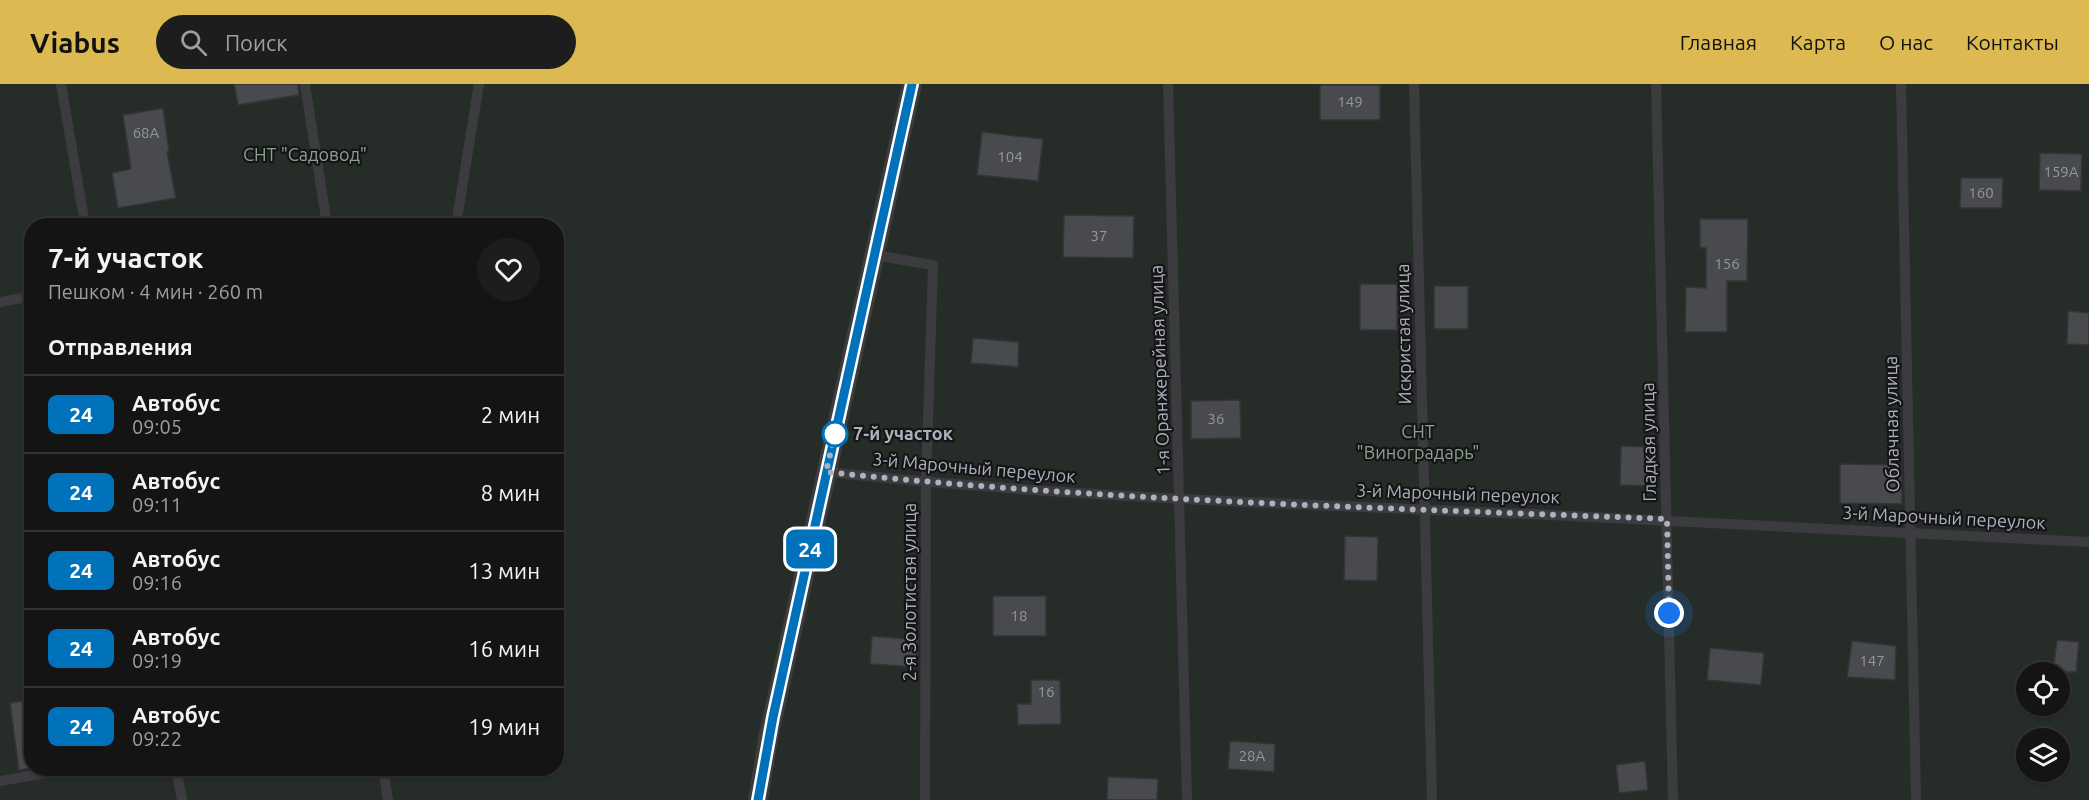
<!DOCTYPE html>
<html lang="ru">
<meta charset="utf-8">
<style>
body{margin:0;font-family:Ubuntu,sans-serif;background:#1d1d1e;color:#f1f3f6;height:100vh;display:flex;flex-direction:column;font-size:22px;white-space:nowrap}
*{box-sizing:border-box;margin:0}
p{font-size:20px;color:#9d9ea0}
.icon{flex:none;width:33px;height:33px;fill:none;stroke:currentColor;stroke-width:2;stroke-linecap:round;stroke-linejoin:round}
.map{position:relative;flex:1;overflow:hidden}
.details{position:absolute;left:24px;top:134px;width:540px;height:558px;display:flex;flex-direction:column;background:#141415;border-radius:24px;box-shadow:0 2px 4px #0004,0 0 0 2px #333334}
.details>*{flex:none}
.badge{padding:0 12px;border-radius:9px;font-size:21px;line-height:39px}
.buttons{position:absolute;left:2016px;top:578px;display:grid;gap:12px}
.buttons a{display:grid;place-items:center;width:54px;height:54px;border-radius:50%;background:#141415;box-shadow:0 2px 4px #0004,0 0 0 2px #333334;font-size:30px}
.you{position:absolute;width:30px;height:30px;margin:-15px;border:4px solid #fff;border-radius:50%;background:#1a73e8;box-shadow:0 0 0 9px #1a73e833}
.map>.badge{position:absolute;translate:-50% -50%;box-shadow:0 0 0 3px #fff}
h2{padding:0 24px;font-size:22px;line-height:54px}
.round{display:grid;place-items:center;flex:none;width:63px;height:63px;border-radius:32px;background:#1d1d1e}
.head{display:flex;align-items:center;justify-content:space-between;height:102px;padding:0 24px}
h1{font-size:28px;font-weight:600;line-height:45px}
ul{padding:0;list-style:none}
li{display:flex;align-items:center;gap:18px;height:78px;padding:0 24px;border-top:2px solid #333334}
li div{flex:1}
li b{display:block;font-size:22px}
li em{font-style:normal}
li .badge{min-width:66px;font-weight:700;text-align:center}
header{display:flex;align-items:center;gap:36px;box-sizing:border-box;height:84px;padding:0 30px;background:#dcba51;color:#111}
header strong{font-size:28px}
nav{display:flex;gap:33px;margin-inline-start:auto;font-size:21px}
.search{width:420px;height:54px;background:#1d1d1e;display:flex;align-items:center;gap:15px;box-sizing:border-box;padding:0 21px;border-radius:33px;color:#9d9ea0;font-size:22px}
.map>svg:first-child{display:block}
.green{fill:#262d28;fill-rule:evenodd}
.building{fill:#494a4e;stroke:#353438;stroke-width:1.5}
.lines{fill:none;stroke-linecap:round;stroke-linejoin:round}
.service{stroke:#3c3c40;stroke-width:10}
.minor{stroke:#3c3c40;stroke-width:20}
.line-casing{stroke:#fff;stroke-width:14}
.line{stroke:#0072bc;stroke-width:9}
.walk{stroke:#aeb1ba;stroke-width:6;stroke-dasharray:0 10.8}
.stop-dot{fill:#fff;stroke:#0072bc;stroke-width:3}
.labels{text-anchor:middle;stroke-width:4.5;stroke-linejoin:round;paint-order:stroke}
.number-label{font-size:15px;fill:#95979f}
.park-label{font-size:18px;fill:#88a28c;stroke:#151517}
.street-label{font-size:18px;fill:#aeb1ba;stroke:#151517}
.stop-label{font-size:18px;font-weight:bold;fill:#aeb1ba;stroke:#151517;text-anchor:start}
</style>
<header>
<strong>Viabus</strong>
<div class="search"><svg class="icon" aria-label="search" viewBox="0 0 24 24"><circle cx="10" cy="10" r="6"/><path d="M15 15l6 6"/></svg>Поиск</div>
<nav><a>Главная</a><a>Карта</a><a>О нас</a><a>Контакты</a></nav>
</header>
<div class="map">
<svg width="2089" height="716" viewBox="0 0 2089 716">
<rect width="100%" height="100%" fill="#1a1a1c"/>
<!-- green -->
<path class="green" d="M0,0H2089V716H0ZM32,141H556V684H32ZM2026,588H2060V621H2026ZM2026,654H2060V687H2026Z"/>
<!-- building -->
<path class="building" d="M234,0H298L299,11L238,21Z
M1320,1H1380V36H1320Z
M163,24L169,68H167L176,114L118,124L112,89L131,85L123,31Z
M982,48L1043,55L1038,97L977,91Z
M2040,69L2082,70L2081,107L2039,106Z
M1961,94H2003L2002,124H1960Z
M1064,131L1134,132L1133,174L1063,173Z
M1700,135H1748L1747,197H1727V248H1685L1686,203L1706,204V164H1700Z
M1360,200H1397V246H1360Z
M1434,202H1468V245H1434Z
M2068,227L2089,229V261L2067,260Z
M973,254L1019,258L1018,283L971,279Z
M1240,316L1241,354L1191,355V317Z
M1621,362L1652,363L1651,402L1620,401Z
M1840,380L1901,381L1902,420L1840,419Z
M1345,452L1378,453L1377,497L1344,496Z
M993,512H1046V552H993Z
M872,552L918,556L917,583L870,580Z
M2057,556L2079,558L2076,588H2053Z
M1852,557L1896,562L1895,596L1847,593Z
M1710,564L1764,569L1761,601L1707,596Z
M1031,596H1060L1061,640L1018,641L1017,620H1031Z
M32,616V684L19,686L10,619Z
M1230,657L1275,660L1274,688L1228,685Z
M1645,677L1648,706L1619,709L1616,681Z
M1108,693L1158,695L1157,716H1107Z"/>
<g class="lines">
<!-- service -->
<path class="service" d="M61,0L85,141
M305,0L327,141
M1168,0L1187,716
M1414,0L1432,716
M1656,0L1673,716
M1901,0L1916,716
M456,141L479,0
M874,171L933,181L926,399L925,716
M0,218L32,212
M827,388C1061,413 1295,420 1530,430C1717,438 1903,448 2089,458
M176,684L182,716
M383,684L388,716
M0,697L73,684"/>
<!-- minor -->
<path class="minor" d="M758,716L768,655L912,0"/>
</g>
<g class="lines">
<defs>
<path id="line" d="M758,716L773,633L912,0"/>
</defs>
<!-- line casing -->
<use href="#line" class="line-casing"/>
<!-- line -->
<use href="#line" class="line"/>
<!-- walk -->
<path class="walk" d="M835,350L836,345L826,388C1106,417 1387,424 1667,435L1669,529"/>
</g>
<!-- markers -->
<circle class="stop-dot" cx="835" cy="350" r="12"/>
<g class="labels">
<!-- number labels -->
<g class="number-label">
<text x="1350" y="23">149</text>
<text x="146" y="54">68А</text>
<text x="1010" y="78">104</text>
<text x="2061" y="93">159А</text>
<text x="1981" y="114">160</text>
<text x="1099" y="157">37</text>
<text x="1727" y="185">156</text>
<text x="1216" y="340">36</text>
<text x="1019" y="537">18</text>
<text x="1872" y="582">147</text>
<text x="1046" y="613">16</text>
<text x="1252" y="677">28А</text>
</g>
<!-- park labels -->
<g class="park-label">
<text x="305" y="77">СНТ "Садовод"</text>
<text x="1418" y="354">СНТ<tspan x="1418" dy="21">"Виноградарь"</tspan></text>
</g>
<!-- street labels -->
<g class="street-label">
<text transform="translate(1404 250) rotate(-91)" y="6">Искристая улица</text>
<text transform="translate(1160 286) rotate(-92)" y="6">1-я Оранжерейная улица</text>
<text transform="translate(1892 340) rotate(-91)" y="6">Облачная улица</text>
<text transform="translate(1649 358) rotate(-91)" y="6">Гладкая улица</text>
<text transform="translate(974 384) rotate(5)" y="6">3-й Марочный переулок</text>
<text transform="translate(1458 410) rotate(2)" y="6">3-й Марочный переулок</text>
<text transform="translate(1944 434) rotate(3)" y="6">3-й Марочный переулок</text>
<text transform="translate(910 508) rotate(-90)" y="6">2-я Золотистая улица</text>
</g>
<!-- stop labels -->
<g class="stop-label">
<text x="853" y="356">7-й участок</text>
</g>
</g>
</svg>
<div class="buttons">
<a><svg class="icon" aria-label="locate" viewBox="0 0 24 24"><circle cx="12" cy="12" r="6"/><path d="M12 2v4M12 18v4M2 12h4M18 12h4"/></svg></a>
<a><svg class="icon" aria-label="layers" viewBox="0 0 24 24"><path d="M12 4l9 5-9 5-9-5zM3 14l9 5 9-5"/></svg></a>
</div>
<div class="you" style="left:1669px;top:529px"></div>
<b class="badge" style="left:810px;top:465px;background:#0072bc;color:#fff">24</b>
<section class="details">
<div class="head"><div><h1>7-й участок</h1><p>Пешком · 4 мин · 260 m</p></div><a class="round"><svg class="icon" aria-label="heart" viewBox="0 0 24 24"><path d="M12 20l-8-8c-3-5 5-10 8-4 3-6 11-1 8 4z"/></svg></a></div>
<h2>Отправления</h2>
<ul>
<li><span class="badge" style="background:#0072bc;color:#fff">24</span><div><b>Автобус</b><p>09:05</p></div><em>2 мин</em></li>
<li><span class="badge" style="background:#0072bc;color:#fff">24</span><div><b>Автобус</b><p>09:11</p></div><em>8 мин</em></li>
<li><span class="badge" style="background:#0072bc;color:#fff">24</span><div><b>Автобус</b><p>09:16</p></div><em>13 мин</em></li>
<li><span class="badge" style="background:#0072bc;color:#fff">24</span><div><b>Автобус</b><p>09:19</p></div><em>16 мин</em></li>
<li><span class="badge" style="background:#0072bc;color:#fff">24</span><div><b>Автобус</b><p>09:22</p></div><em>19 мин</em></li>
</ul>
</section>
</div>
